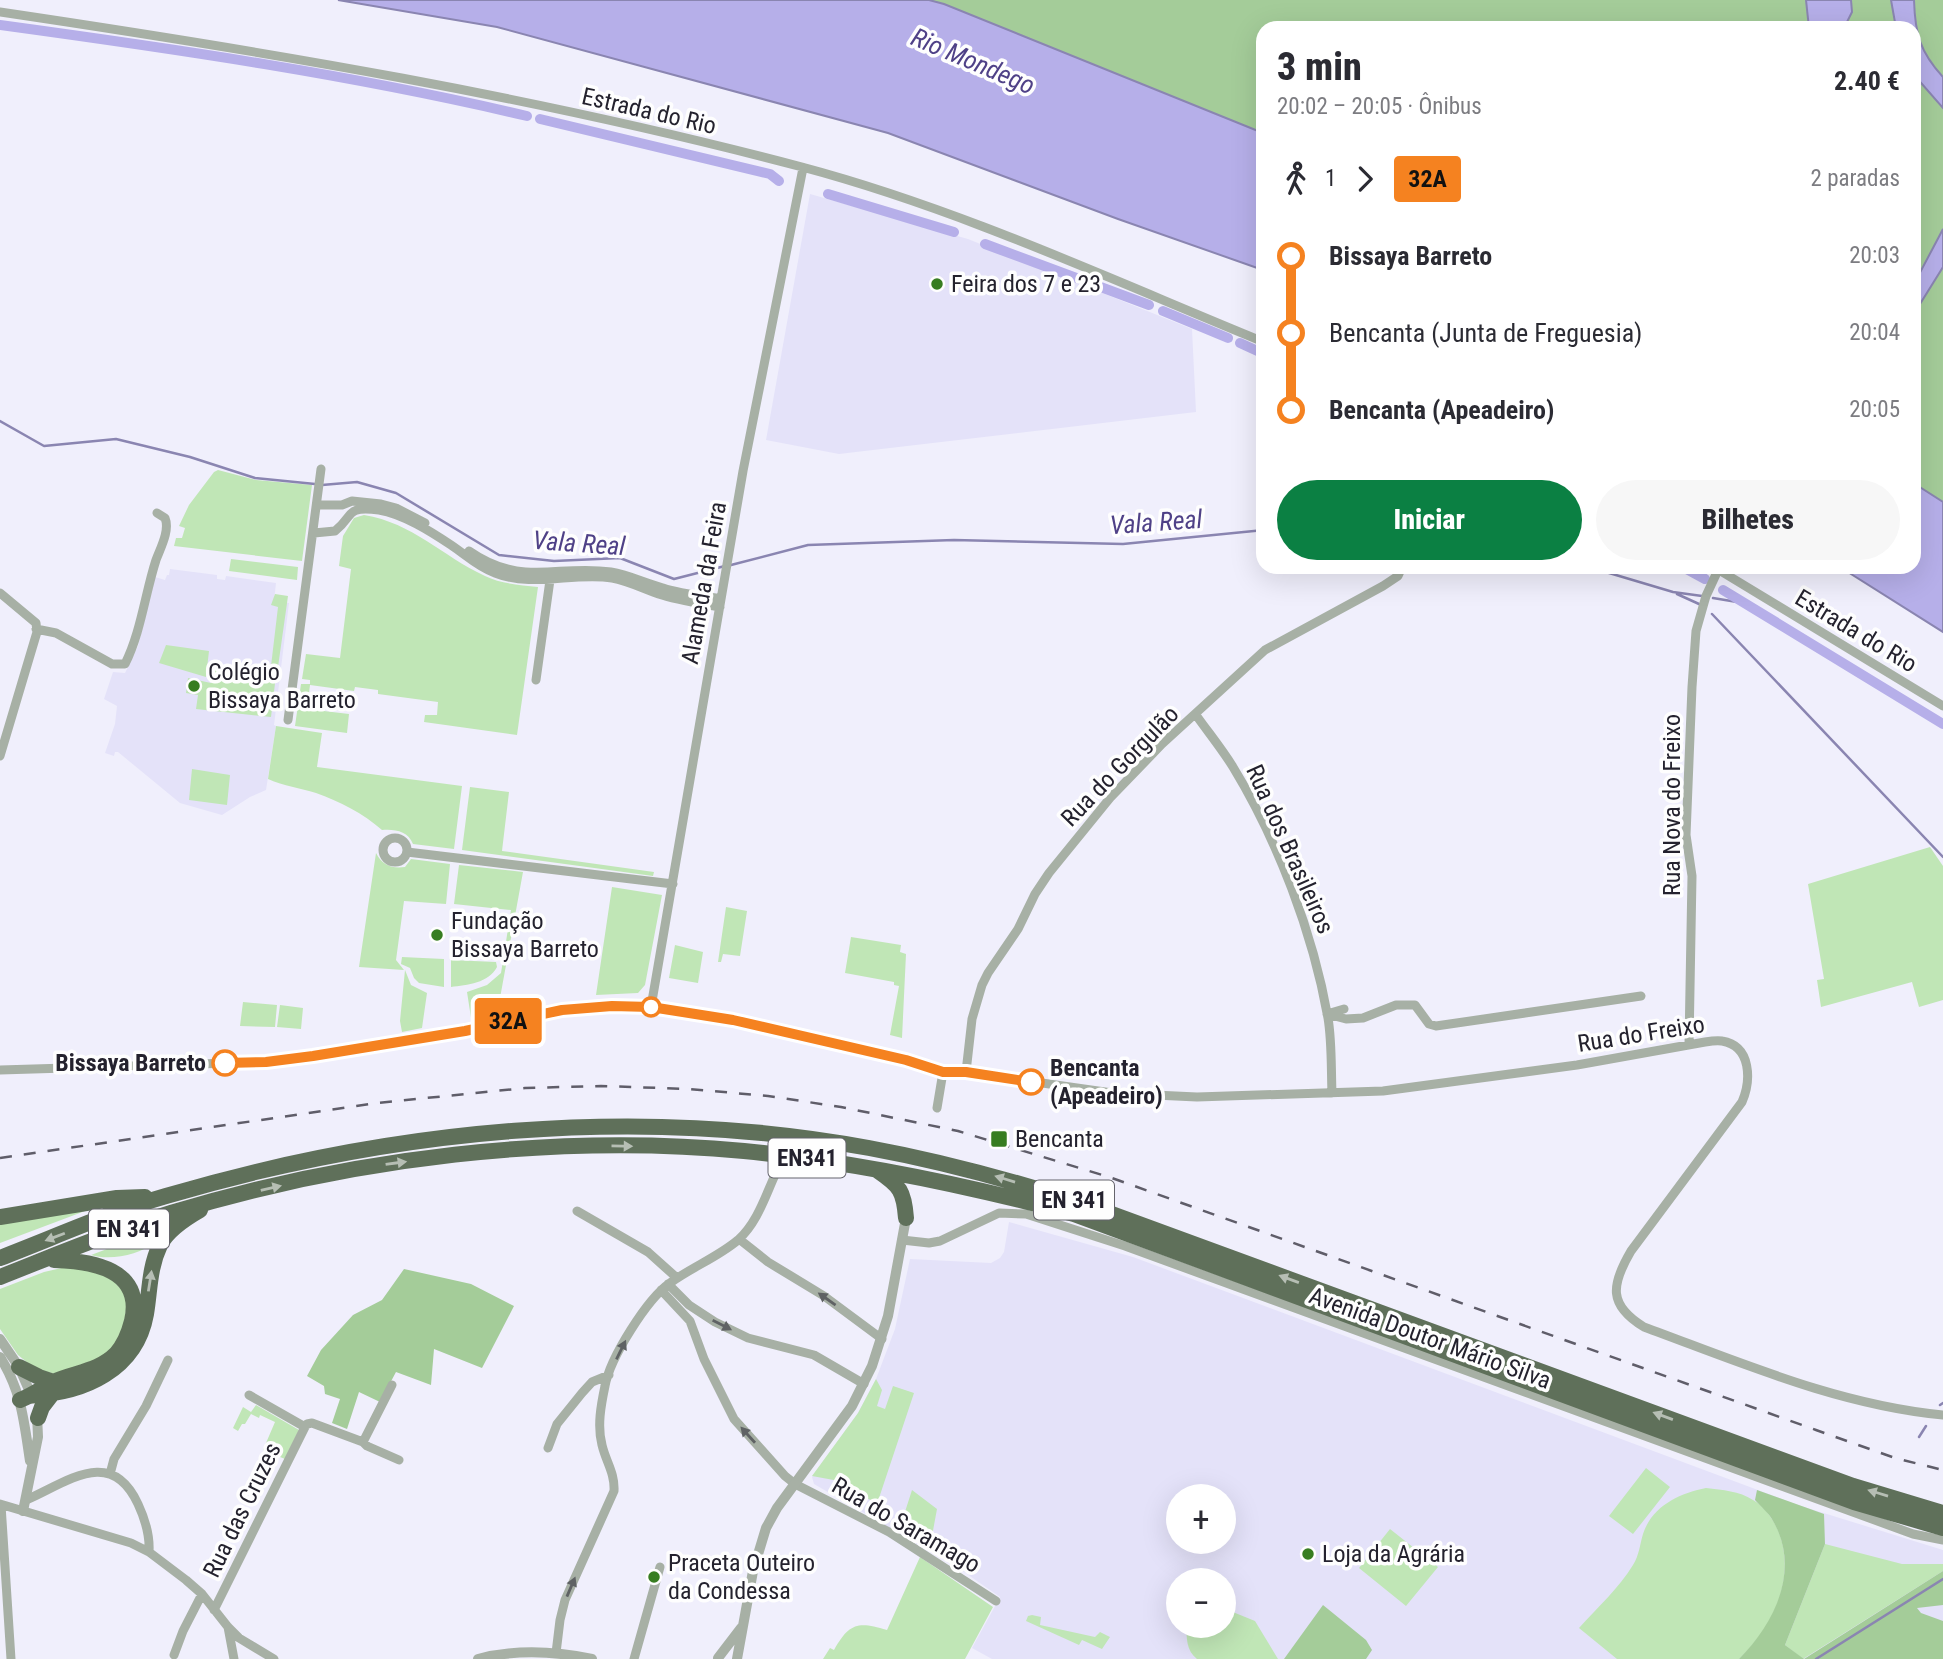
<!DOCTYPE html>
<html lang="pt">
<meta charset="utf-8">
<style>
body{margin:0;font-family:"Roboto Condensed",sans-serif;background:#f7f7f7;color:#2b2b33;height:100vh;display:flex;flex-direction:column;font-size:26px;white-space:nowrap}
*{box-sizing:border-box;margin:0}
p{font-size:23px;color:#7c7c81}
.icon{flex:none;width:38px;height:38px;fill:none;stroke:currentColor;stroke-width:2;stroke-linecap:round;stroke-linejoin:round}
.map{position:relative;flex:1;overflow:hidden}
.panel{position:absolute;left:1256px;top:21px;width:665px;height:553px;display:flex;flex-direction:column;background:#fff;border-radius:21px;box-shadow:0 7px 28px #0002}
.panel>*{flex:none}
.badge{padding:0 14px;border-radius:5px;font-size:24px;line-height:46px}
.controls{position:absolute;left:1166px;top:1484px;display:grid;gap:14px}
.controls a{display:grid;place-items:center;width:70px;height:70px;border-radius:50%;background:#fff;box-shadow:0 7px 28px #0002;font-size:35px}
.map>.badge{position:absolute;translate:-50% -50%;box-shadow:0 0 0 4px #fff}
.legs{display:flex;align-items:center;gap:10px;height:77px;padding:0 21px;font-size:23px}
.legs p{margin-inline-start:auto}
.head{display:flex;align-items:center;justify-content:space-between;height:119px;padding:0 21px}
h1{font-size:38px;font-weight:800;line-height:52px}
.cta{display:flex;gap:14px;margin-top:auto;padding:14px 21px}
.cta a{flex:1;height:80px;border-radius:42px;background:#0b8043;color:#fff;font-size:28px;font-weight:800;line-height:80px;text-align:center}
.cta a+a{background:#f7f7f7;color:#2b2b33}
ul{padding:0 21px;list-style:none}
li{display:flex;align-items:center;gap:24px;height:77px;font-size:26px}
li i{display:grid;place-items:center;width:10px;height:100%;margin:0 9px;background:currentColor}
li i::after{content:'';width:18px;height:18px;margin:-9px;border:5px solid;border-radius:50%;background:#fff}
li p{margin-inline-start:auto}
li:first-child i{background:linear-gradient(#0000 50%,currentColor 0)}
li:last-child i{background:linear-gradient(currentColor 50%,#0000 0)}
.map>svg:first-child{display:block}
.built{fill:#e4e2f9;fill-rule:evenodd}
.green{fill:#c0e6b6}
.forest{fill:#a4cc99}
.water{fill:#b6afe9;stroke:#8a85b1;stroke-width:2}
.lines{fill:none;stroke-linecap:round;stroke-linejoin:round}
.stream{stroke:#8a85b1;stroke-width:2.5}
.canal{stroke:#b6afe9;stroke-width:10}
.minor{stroke:#a7b0a5;stroke-width:9}
.tertiary{stroke:#a7b0a5;stroke-width:10}
.trunk{stroke:#5f705a;stroke-width:16}
.rail{stroke:#5f5d69;stroke-width:2.5;stroke-dasharray:12 12;stroke-linecap:butt}
.oneway{fill:#b6beb4}
.oneway2{fill:#5f6264}
.line-1-casing{stroke:#fff;stroke-width:16}
.line-1{stroke:#f58220;stroke-width:10}
.poi-dot{fill:#377d21;stroke:#fefefe;stroke-width:2.5}
.stop-1-dot{fill:#fff;stroke:#f58220;stroke-width:3.5}
.labels{text-anchor:middle;stroke-width:7;stroke-linejoin:round;paint-order:stroke}
.shield{fill:#fefefe;stroke:#65646c;stroke-width:2}
.shield-label{font-size:23px;font-weight:bold;fill:#24222e}
.street-label{font-size:24px;fill:#24222e;stroke:#fefefe}
.poi-label{font-size:24px;fill:#24222e;stroke:#fefefe;text-anchor:start}
.stop-label{font-size:24px;font-weight:bold;fill:#24222e;stroke:#fefefe;text-anchor:end}
.water-label{font-size:26px;font-style:italic;fill:#4f4187;stroke:#fefefe}
</style>
<div class="map">
<svg width="1943" height="1659" viewBox="0 0 1943 1659">
<rect width="100%" height="100%" fill="#f0effc"/>
<!-- built -->
<path class="built" d="M810,194L968,239L1192,329L1196,412L839,454L766,440Z
M170,569L217,575V579L225,580L226,576L276,583L274,601L289,603L274,725L276,726L266,790L250,797L222,815L180,803L118,752H115L114,756L105,753L115,724L117,706L104,699L113,672L125,673L138,646L155,577L165,580L167,575H169Z
M1009,1222L1133,1257L1801,1506L1943,1550V1659H992L972,1648L1000,1597L954,1565L814,1484L812,1477L858,1413L876,1379L895,1329L910,1259L991,1263L1000,1258L1004,1252ZM1178,1496H1223V1542H1178ZM1178,1580H1223V1626H1178Z"/>
<!-- green -->
<path class="green" d="M218,470L256,480L312,485L302,561L174,546L176,538H182L185,528L179,526L189,505L214,472Z
M364,515C413,523 442,556 485,576C501,584 520,585 538,587L517,735L424,722L425,715H437L438,702L378,694V690L355,687L354,691L310,685L307,709L349,714L347,733L295,726L301,684H310V680L302,679L306,654L340,658L351,569L339,566L343,536L354,518Z
M231,559L298,567L297,580L229,571Z
M275,594L288,596L278,667L271,666L278,607L271,605Z
M166,645L209,651L206,677L159,663Z
M213,667L276,675L271,717L196,709L198,695L186,693L188,678L211,683Z
M276,726L322,733L317,767L462,786L454,849L413,844C408,831 395,829 382,830C364,814 339,801 316,793C300,788 284,786 268,779Z
M192,769L230,775L227,805L189,800Z
M470,787L509,792L502,851L654,872L653,876L462,850Z
M1930,847L1943,866V1000L1919,1007L1912,982L1821,1007L1817,980L1824,979L1808,884Z
M376,853C382,865 392,869 405,867L411,859L450,864L446,904L404,901L396,960L404,970L359,967Z
M459,865L523,872L498,1009L491,1018L472,1024L467,992L487,985L501,973L511,910L454,904Z
M612,887L662,895L645,985L638,993L596,995Z
M726,907L747,911L740,956L723,954L721,962H718Z
M851,937L901,945L900,952L906,954L902,1038L890,1035L899,986L894,985V982L845,973Z
M675,945L703,952L698,983L669,978Z
M402,957L444,959V987L419,983L414,978L410,968L401,964Z
M451,960L496,962L497,967C489,983 467,985 451,987Z
M405,970L411,985L427,993L422,1028L402,1032L400,1021Z
M243,1002L277,1005L275,1027L240,1026Z
M280,1005L303,1008L301,1029L277,1027Z
M93,1208L0,1243V1220Z
M171,1225C166,1231 161,1237 155,1242C140,1255 110,1261 91,1255Z
M79,1264L111,1278L128,1297L122,1337L105,1356L56,1374L39,1370L29,1364L18,1355L0,1329V1289L44,1272Z
M876,1379L882,1390L877,1406L885,1409L893,1386L914,1393L877,1504L839,1481L812,1476L858,1413Z
M256,1405L299,1430L285,1459L263,1450L275,1422L260,1415L259,1418L251,1414L245,1424H242L238,1431L233,1428L243,1407L251,1412Z
M1646,1468L1670,1487L1633,1534L1609,1516Z
M1706,1488C1723,1490 1739,1491 1753,1500C1764,1506 1772,1518 1777,1528C1798,1575 1774,1626 1739,1659H1617L1579,1628C1597,1608 1619,1588 1633,1565C1639,1556 1640,1544 1643,1534C1652,1506 1680,1493 1706,1488Z
M912,1490L937,1509L932,1536L915,1523L903,1518Z
M1390,1529L1438,1567L1406,1606L1359,1568Z
M1825,1544L1902,1564H1943V1571L1803,1659L1785,1645Z
M920,1557L993,1607L965,1659H823L830,1648L834,1650C849,1623 858,1621 887,1630Z
M1223,1608L1255,1621L1278,1659H1197C1186,1650 1187,1639 1186,1626H1223Z
M1032,1615L1041,1617L1040,1625L1095,1637L1100,1632L1110,1637L1102,1649L1082,1640L1079,1645L1026,1621L1028,1616Z"/>
<!-- forest -->
<path class="forest" d="M929,0H1943V502L1915,484L1914,28H1264L1263,133L944,4Z
M404,1269L471,1284L514,1306L482,1368L434,1349L431,1385L396,1372L380,1402L359,1392L347,1429L332,1423L340,1399L325,1394L324,1386L307,1376L321,1350L353,1315L382,1300Z
M1757,1490L1824,1514L1825,1544L1785,1645L1804,1659L1943,1571V1605L1917,1608L1921,1613L1943,1621V1659H1739C1775,1623 1801,1569 1773,1521C1769,1513 1761,1507 1755,1500Z
M1323,1605L1366,1640L1372,1650L1366,1659H1284Z"/>
<!-- water -->
<path class="water" d="M338,0H929L944,4L1263,133V270L1118,219L888,133L497,27Z
M1806,0H1851L1852,12L1844,28H1809Z
M1891,0H1914C1915,34 1920,52 1943,77V108L1915,76L1914,28H1896Z
M1943,229V267L1915,312V282Z
M1915,484L1943,502V632L1840,567H1914Z"/>
<g class="lines">
<!-- stream -->
<path class="stream" d="M0,421L44,446L116,439L190,457L255,478L315,484
M322,485L357,482L396,493L499,555L554,561L620,558L674,579L725,566
M731,565L808,545L954,540L1123,544L1264,530
M1589,567L1673,592L1702,596
M1677,594L1699,604
M1713,598L1743,603
M1712,614L1943,857
M1940,1405L1943,1403
M1919,1437L1926,1426
M1816,1659L1943,1579"/>
<!-- canal -->
<path class="canal" d="M0,25C176,49 354,75 527,116
M540,119L770,174L779,181
M828,194L954,232
M985,244L1149,305
M1163,311L1228,338
M1240,343L1264,354
M1683,567L1705,579
M1723,590L1943,724"/>
<!-- minor -->
<path class="minor" d="M0,12C269,52 538,97 802,167C960,209 1112,280 1264,342
M317,505H342L352,501L381,504L396,508L425,523
M314,533L335,531C355,515 344,506 379,510C403,514 430,531 451,545C466,555 478,567 495,573C533,588 573,572 612,578C629,581 646,590 662,595C681,601 701,604 720,607
M469,551C522,588 557,564 611,572C629,575 645,583 663,588C681,594 702,596 721,599
M1714,567L1943,706
M0,593L36,623L37,632L0,756
M36,629L56,633L112,664H125C141,632 145,594 156,560C161,547 170,530 165,518L157,513
M536,680L550,580
M1196,715C1208,732 1222,749 1233,767C1278,841 1313,933 1328,1018C1332,1042 1331,1068 1332,1093
M288,720L321,469
M383 850a12 12 0 1 1 24 0a12 12 0 1 1-24 0Z
M407,852L673,884
M651,1007L743,471L803,168
M1344,1009L1327,1014L1346,1019L1363,1018L1396,1005H1415L1429,1024L1436,1026L1641,996
M1689,1044L1692,876L1686,835L1692,687L1696,631L1706,596L1718,570
M0,1070L266,1062L465,1031L562,1010L612,1006L651,1007L733,1020L906,1060L943,1072H966L1112,1093L1197,1097L1383,1091L1577,1065L1705,1042C1711,1041 1717,1040 1722,1041C1752,1046 1751,1081 1742,1102L1631,1251C1611,1285 1608,1305 1644,1327C1742,1363 1839,1405 1943,1415
M966,1072L972,1019L982,985L988,973L1018,929L1035,894L1049,873L1110,798L1162,744L1265,650L1383,586L1398,576L1402,567
M937,1108L943,1072
M577,1211L648,1252L677,1278
M739,1239L768,1262L824,1296L882,1339
M902,1240L929,1243L940,1241L999,1213L1026,1214L1125,1246L1913,1534L1943,1540
M668,1284L689,1305L715,1322L748,1338L814,1355L864,1384
M661,1290L690,1321L704,1359L734,1419L785,1476L795,1484L889,1532L996,1601
M249,1395L305,1427L307,1424L312,1423L363,1442L367,1446L399,1460
M363,1442L392,1385
M548,1448L557,1424L582,1393L592,1382L609,1375
M110,1474L114,1459L146,1406L168,1360
M26,1500C66,1483 111,1445 138,1504C145,1519 150,1536 149,1552
M0,1504L131,1543L149,1552L186,1580L202,1594L228,1627L239,1638L274,1659
M1,1505L11,1659
M214,1610L305,1427
M228,1627L234,1659
M556,1653L560,1620L565,1600L614,1491C615,1473 606,1462 602,1445C597,1426 601,1405 605,1386C610,1358 647,1299 670,1283C692,1267 718,1257 738,1240C757,1223 765,1197 775,1175
M174,1655L183,1631L202,1594
M634,1659L660,1567"/>
<!-- tertiary -->
<path class="tertiary" d="M0,1339L19,1367L33,1399
M0,1357C22,1392 24,1422 30,1461
M23,1511L38,1437L37,1414
M718,1658L741,1628
M478,1659C516,1649 554,1651 592,1659
M737,1659L753,1571L766,1528L777,1508L852,1406L872,1366L888,1316L906,1218"/>
<!-- trunk -->
<path class="trunk" d="M878,1171C900,1186 904,1191 906,1218
M0,1217L117,1198L145,1197
M0,1258C55,1237 110,1212 166,1196C393,1129 635,1105 869,1148C940,1161 1010,1180 1079,1202L1853,1486L1943,1513
M0,1277C56,1255 113,1231 171,1213C351,1158 557,1133 744,1151C856,1162 966,1185 1074,1214L1854,1502L1943,1528
M19,1367L39,1377L54,1382
M32,1395C84,1393 136,1370 146,1314C150,1291 149,1268 160,1245C167,1231 186,1218 200,1210
M20,1400C33,1395 42,1388 53,1382C75,1372 98,1372 116,1354C125,1344 129,1333 132,1321C144,1269 92,1261 54,1260
M38,1418L42,1407L52,1394"/>
<!-- rail -->
<path class="rail" d="M0,1158L377,1103L525,1088L601,1086L689,1089L768,1096L841,1107L958,1131L1112,1178L1816,1430L1895,1458L1943,1470"/>
</g>
<!-- one-way arrows -->
<defs><path id="oneway-solid" d="M-6-.8H1V-3.2L6.5 0L1 3.2V.8H-6Z" transform="scale(1.75)"/></defs>
<g class="oneway">
<use href="#oneway-solid" transform="translate(622 1146) rotate(1)"/>
<use href="#oneway-solid" transform="translate(396 1163) rotate(-8)"/>
<use href="#oneway-solid" transform="translate(1005 1179) rotate(-163)"/>
<use href="#oneway-solid" transform="translate(271 1188) rotate(-13)"/>
<use href="#oneway-solid" transform="translate(55 1237) rotate(159)"/>
<use href="#oneway-solid" transform="translate(1289 1279) rotate(-160)"/>
<use href="#oneway-solid" transform="translate(150 1281) rotate(-81)"/>
<use href="#oneway-solid" transform="translate(1663 1416) rotate(-160)"/>
<use href="#oneway-solid" transform="translate(1878 1493) rotate(-163)"/>
</g>
<g class="oneway2">
<use href="#oneway-solid" transform="translate(827 1299) rotate(-145)"/>
<use href="#oneway-solid" transform="translate(722 1325) rotate(27)"/>
<use href="#oneway-solid" transform="translate(621 1350) rotate(-64)"/>
<use href="#oneway-solid" transform="translate(748 1435) rotate(-132)"/>
<use href="#oneway-solid" transform="translate(571 1587) rotate(-67)"/>
</g>
<g class="lines">
<defs>
<path id="line-1" d="M225,1063L266,1062L313,1056L465,1031L562,1010L612,1006L651,1007L733,1020L906,1060L943,1072H966L1031,1082"/>
</defs>
<!-- line-1 casing -->
<use href="#line-1" class="line-1-casing"/>
<!-- line-1 -->
<use href="#line-1" class="line-1"/>
</g>
<!-- markers -->
<g class="poi-dot">
<circle cx="937" cy="284" r="7"/>
<circle cx="194" cy="686" r="7"/>
<circle cx="437" cy="935" r="7"/>
<rect x="990" y="1130" width="18" height="18" rx="3.5"/>
<circle cx="1308" cy="1554" r="7"/>
<circle cx="654" cy="1577" r="7"/>
</g>
<g class="stop-1-dot">
<circle cx="651" cy="1007" r="9"/>
<circle cx="225" cy="1063" r="12"/>
<circle cx="1031" cy="1082" r="12"/>
</g>
<g class="labels">
<!-- shield labels -->
<g class="shield">
<rect x="768.5" y="1138.5" width="77" height="39" rx="5"/>
<rect x="1034" y="1180.5" width="80" height="39" rx="5"/>
<rect x="89" y="1209.5" width="80" height="39" rx="5"/>
</g>
<g class="shield-label">
<text x="807" y="1166">EN341</text>
<text x="1074" y="1208">EN 341</text>
<text x="129" y="1237">EN 341</text>
</g>
<!-- street labels -->
<g class="street-label">
<text transform="translate(649 111) rotate(13)" y="8">Estrada do Rio</text>
<text transform="translate(704 583) rotate(-80)" y="8">Alameda da Feira</text>
<text transform="translate(1856 631) rotate(31)" y="8">Estrada do Rio</text>
<text transform="translate(1120 766) rotate(-46)" y="8">Rua do Gorgulão</text>
<text transform="translate(1672 805) rotate(-90)" y="8">Rua Nova do Freixo</text>
<text transform="translate(1290 849) rotate(66)" y="8">Rua dos Brasileiros</text>
<text transform="translate(1641 1034) rotate(-9)" y="8">Rua do Freixo</text>
<text transform="translate(1430 1338) rotate(20)" y="8">Avenida Doutor Mário Silva</text>
<text transform="translate(242 1510) rotate(-64)" y="8">Rua das Cruzes</text>
<text transform="translate(906 1525) rotate(30)" y="8">Rua do Saramago</text>
</g>
<!-- poi labels -->
<g class="poi-label">
<text x="951" y="292">Feira dos 7 e 23</text>
<text x="208" y="680">Colégio<tspan x="208" dy="28">Bissaya Barreto</tspan></text>
<text x="451" y="929">Fundação<tspan x="451" dy="28">Bissaya Barreto</tspan></text>
<text x="1015" y="1147">Bencanta</text>
<text x="1322" y="1562">Loja da Agrária</text>
<text x="668" y="1571">Praceta Outeiro<tspan x="668" dy="28">da Condessa</tspan></text>
</g>
<!-- stop labels -->
<g class="stop-label">
<text x="206" y="1071">Bissaya Barreto</text>
<text x="1050" y="1076" text-anchor="start">Bencanta<tspan x="1050" dy="28">(Apeadeiro)</tspan></text>
</g>
<!-- water labels -->
<g class="water-label">
<text transform="translate(973 61) rotate(23)" y="9">Rio Mondego</text>
<text transform="translate(1156 522) rotate(-4)" y="9">Vala Real</text>
<text transform="translate(579 543) rotate(4)" y="9">Vala Real</text>
</g>
</g>
</svg>
<div class="controls">
<a>+</a>
<a>−</a>
</div>
<b class="badge" style="left:508px;top:1021px;background:#f58220;color:#111">32A</b>
<section class="panel">
<div class="head"><div><h1>3 min</h1><p>20:02 – 20:05 · Ônibus</p></div><b>2.40 €</b></div>
<div class="legs"><svg class="icon" aria-label="walk" viewBox="0 0 24 24"><circle cx="13" cy="4" r="2"/><path d="M13 8l-2 6 4 7M11 14l-3 7M7 12l3-4h3l4 4"/></svg>1<svg class="icon" aria-label="forward" viewBox="0 0 24 24"><path d="M9 5l7 7-7 7"/></svg><b class="badge" style="background:#f58220;color:#111">32A</b><p>2 paradas</p></div>
<ul>
<li><i style="color:#f58220"></i><b>Bissaya Barreto</b><p>20:03</p></li>
<li><i style="color:#f58220"></i><span>Bencanta (Junta de Freguesia)</span><p>20:04</p></li>
<li><i style="color:#f58220"></i><b>Bencanta (Apeadeiro)</b><p>20:05</p></li>
</ul>
<div class="cta"><a>Iniciar</a><a>Bilhetes</a></div>
</section>
</div>
